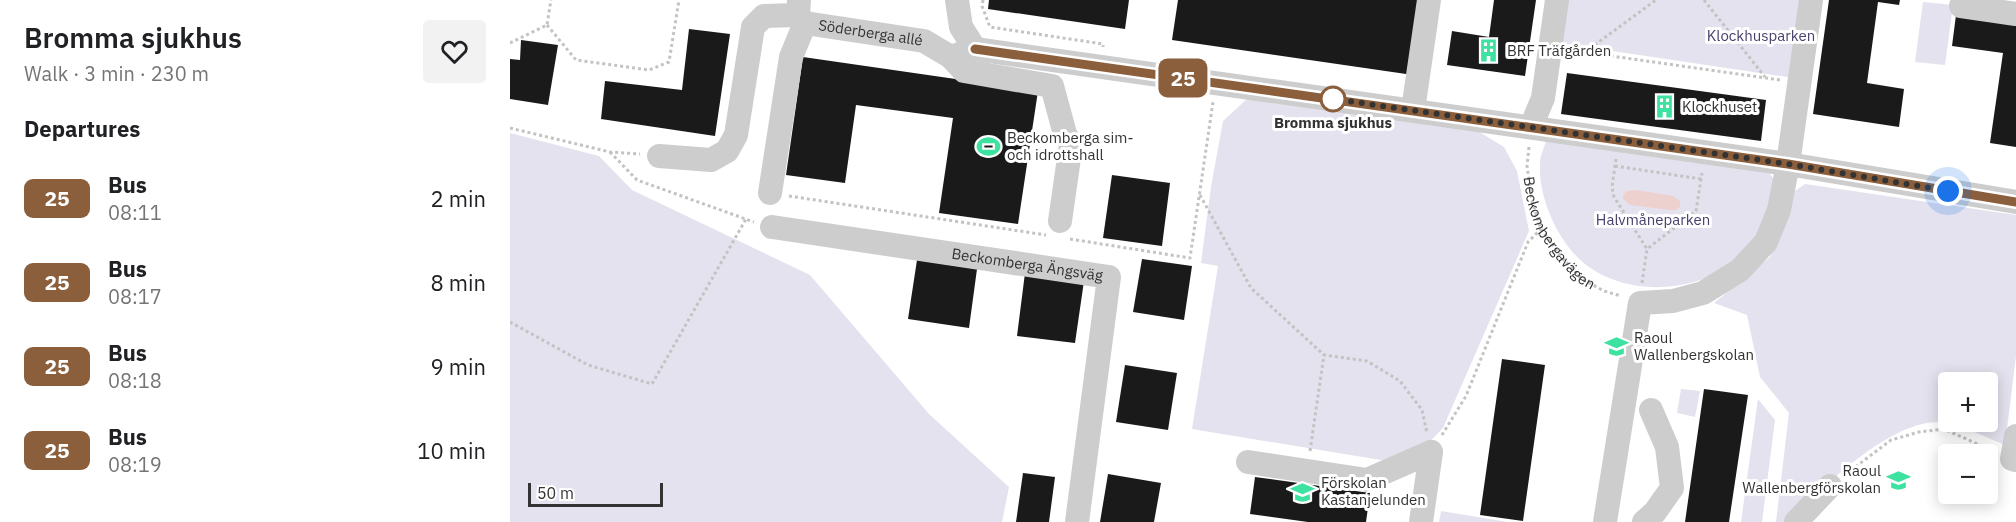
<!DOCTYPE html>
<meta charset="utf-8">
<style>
body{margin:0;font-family:"IBM Plex Sans",sans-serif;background:#f2f2f2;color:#202124;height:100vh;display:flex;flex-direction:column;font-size:22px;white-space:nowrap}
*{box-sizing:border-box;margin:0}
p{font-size:20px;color:#757577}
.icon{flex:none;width:33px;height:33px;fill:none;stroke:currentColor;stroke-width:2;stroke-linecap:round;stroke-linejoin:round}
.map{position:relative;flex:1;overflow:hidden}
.panel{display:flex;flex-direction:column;background:#fff;width:510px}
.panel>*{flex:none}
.badge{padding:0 12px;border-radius:9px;font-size:21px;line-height:39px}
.buttons{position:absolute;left:1428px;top:372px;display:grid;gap:12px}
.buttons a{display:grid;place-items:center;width:60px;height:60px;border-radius:6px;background:#fff;box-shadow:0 3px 15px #0003;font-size:30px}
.scale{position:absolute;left:18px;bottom:15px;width:135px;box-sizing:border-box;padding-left:6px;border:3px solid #333;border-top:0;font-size:16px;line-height:21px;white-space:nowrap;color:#333;-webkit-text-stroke:4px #fff;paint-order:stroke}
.you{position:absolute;width:30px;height:30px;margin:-15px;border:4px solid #fff;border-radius:50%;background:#1a73e8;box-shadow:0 0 0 9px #1a73e833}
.map>.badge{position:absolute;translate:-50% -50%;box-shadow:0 0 0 3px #fff}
h2{padding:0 24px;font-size:22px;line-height:54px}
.round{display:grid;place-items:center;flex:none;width:63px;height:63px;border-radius:6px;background:#f2f2f2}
.summary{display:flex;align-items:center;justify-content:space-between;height:102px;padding:0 24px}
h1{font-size:28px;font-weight:600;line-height:45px}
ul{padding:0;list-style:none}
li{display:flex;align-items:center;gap:18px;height:84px;padding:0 24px}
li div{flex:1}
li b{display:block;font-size:22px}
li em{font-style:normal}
li .badge{min-width:66px;font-weight:700;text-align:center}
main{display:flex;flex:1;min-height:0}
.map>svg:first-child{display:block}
.green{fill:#e4e2ee;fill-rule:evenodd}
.water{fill:#edd1cf}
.building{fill:#1a1a1a}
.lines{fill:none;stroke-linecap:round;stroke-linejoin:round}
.path{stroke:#c3c3c3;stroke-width:3;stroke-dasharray:3 3;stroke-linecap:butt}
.minor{stroke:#cdcdcd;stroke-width:24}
.line-casing{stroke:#fff;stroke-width:14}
.line{stroke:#8b5e3c;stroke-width:9}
.walk{stroke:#333;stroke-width:6;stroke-dasharray:0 10.8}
.stop-dot{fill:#fff;stroke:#8b5e3c;stroke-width:3}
.labels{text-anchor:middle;stroke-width:6;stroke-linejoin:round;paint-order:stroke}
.street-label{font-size:15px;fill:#333;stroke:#fff}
.park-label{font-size:15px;fill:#4a406e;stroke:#fff}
.poi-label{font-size:15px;fill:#333;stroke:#fff;text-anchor:start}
.stop-label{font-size:15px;font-weight:bold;fill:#333;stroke:#fff}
</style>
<main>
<section class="panel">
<div class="summary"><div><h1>Bromma sjukhus</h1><p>Walk · 3 min · 230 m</p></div><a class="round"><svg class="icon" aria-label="heart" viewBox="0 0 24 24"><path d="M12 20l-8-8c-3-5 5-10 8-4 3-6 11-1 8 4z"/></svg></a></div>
<h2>Departures</h2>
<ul>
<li><span class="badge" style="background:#8b5e3c;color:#fff">25</span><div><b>Bus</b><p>08:11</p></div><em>2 min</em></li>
<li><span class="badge" style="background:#8b5e3c;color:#fff">25</span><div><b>Bus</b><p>08:17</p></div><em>8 min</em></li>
<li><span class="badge" style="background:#8b5e3c;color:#fff">25</span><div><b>Bus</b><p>08:18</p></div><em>9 min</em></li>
<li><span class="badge" style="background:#8b5e3c;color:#fff">25</span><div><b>Bus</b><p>08:19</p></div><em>10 min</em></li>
</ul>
</section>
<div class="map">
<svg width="1506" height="522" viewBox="0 0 1506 522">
<rect width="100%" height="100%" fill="#fff"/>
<!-- green -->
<path class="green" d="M1049,0H1293L1284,78L1042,42Z
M1413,2L1443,5L1435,65L1405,62Z
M739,97L966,130L994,147L1007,171L1019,231L933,428L913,449L877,461L682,429L708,266L691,263L701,187L713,121Z
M0,133L89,156L122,190L300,275L419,414L499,487L492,522H0Z
M1036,141L1258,172L1265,180C1262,193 1257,222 1250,233C1246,239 1239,244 1234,249C1229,255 1224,262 1218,266C1180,293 1118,295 1079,267C1050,247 1028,199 1030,164C1030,156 1034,148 1036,141Z
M1295,184L1506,215V356L1495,445C1479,439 1455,426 1439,423C1386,413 1313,487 1279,522H1266L1279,413L1250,377L1237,315L1204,303L1260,257L1280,212L1285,191ZM1438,382H1478V422H1438Z
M1171,389L1190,391L1185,417L1167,413Z
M1248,399L1265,420L1252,522H1231Z
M931,511L998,522H929Z"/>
<!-- water -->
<path class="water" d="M1126,190L1163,196L1170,201V207L1165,210H1160L1120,205L1113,199V195L1117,191Z"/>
<!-- building -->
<path class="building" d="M479,0H619L615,29L478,9Z
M668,0H914L903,75L662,40Z
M984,0H1026L1015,76L937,65L942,31L979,37Z
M1319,0H1390L1389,5L1368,2L1357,83L1394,89L1389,127L1303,114Z
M1446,15L1506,21V147L1480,143L1493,53L1442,46Z
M179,29L220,34L205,136L91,119L95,81L172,90Z
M11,40L48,45L38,105L0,99V59L10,60Z
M293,57L528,91L508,224L429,213L443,118L346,105L335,183L276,175Z
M1057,73L1256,100L1251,141L1051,114Z
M602,175L660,183L652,246L593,238Z
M632,259L682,266L674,320L623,312Z
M407,260L467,269L459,328L398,319Z
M515,273L574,281L565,343L507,336Z
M992,359L1035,365L1013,521L970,515Z
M615,365L667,373L658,430L606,422Z
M1194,389L1238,395L1219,522H1175Z
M513,473L545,477L539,522H506Z
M598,474L651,483L644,522H590Z
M745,477L860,493L856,522H798L740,514Z"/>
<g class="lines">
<!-- path -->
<g class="path">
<path d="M473,0L472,6L480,27L593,44V47"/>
<path d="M1194,0L1255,77"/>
<path d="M37,25L66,60L139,70L159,62L169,0"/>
<path d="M0,43L37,25L41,0"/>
<path d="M1059,50L1270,80"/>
<path d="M1075,52L1146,0"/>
<path d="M0,128L100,152L130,154"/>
<path id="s1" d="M1019,147L1017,166L1022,201L1031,229L1053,259L1072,279L1094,291L1111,296"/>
<path d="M100,152L127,180L244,222"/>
<path d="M1106,159L1102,187L1104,197L1137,249L1186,211L1192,173"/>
<path d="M1105,166L1191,179"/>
<path d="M690,195L741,288L814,355"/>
<path d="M279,196L536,235"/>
<path d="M560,239L680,258L703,102"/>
<path d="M1132,283L1137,249"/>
<path d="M0,322L78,365L142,384L236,219"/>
<path d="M932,435L956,396L1018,242L1031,229"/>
<path d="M800,451L814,355L857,361L890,381L912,410L917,433"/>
<path d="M1336,474L1381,440L1409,432L1434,429L1483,451"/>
</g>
<!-- minor -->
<g class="minor">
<path id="s2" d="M289,0L288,15L295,23L414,41L441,57L465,49L1278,164L1506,202"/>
<path d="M447,0L451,27L465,49"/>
<path d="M1451,6L1506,14"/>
<path d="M441,57L454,71L542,86L555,134L561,144L550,221"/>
<path d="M903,110L919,0"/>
<path d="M1021,127L1033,98L1047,0"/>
<path d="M149,156L201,160L217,151L226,135L243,27L254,16L288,15"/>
<path d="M260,193L281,57L295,23"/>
<path id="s3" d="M262,227L599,277L567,522"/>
<path d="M1506,436L1502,459L1506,460"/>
<path d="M738,462L857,480L921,452"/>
<path d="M911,522L921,452"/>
<path d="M1095,522L1130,303L1163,301L1193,293L1230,270L1256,242L1269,210L1278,164L1301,0"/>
<path d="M1134,522L1145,512L1162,488L1157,447L1141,410"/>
<path d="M1286,522L1320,486"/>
</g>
</g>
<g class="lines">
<defs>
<path id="line" d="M465,49L1278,164L1506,202"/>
</defs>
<!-- line casing -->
<use href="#line" class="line-casing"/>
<!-- line -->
<use href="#line" class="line"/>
<!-- walk -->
<path class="walk" d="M823,99L816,98L1278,164L1438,191"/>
</g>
<!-- icons -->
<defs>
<symbol id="building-bare" viewBox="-9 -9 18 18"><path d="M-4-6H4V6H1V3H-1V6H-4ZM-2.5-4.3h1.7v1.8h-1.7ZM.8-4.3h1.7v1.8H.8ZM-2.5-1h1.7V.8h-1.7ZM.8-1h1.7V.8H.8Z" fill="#3de1a0" stroke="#fff" stroke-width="2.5" paint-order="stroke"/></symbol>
<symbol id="stadium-bare" viewBox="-9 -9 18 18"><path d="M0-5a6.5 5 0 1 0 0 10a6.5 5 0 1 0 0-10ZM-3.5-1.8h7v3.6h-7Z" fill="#3de1a0" stroke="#fff" stroke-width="2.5" paint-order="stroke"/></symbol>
<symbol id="school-bare" viewBox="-9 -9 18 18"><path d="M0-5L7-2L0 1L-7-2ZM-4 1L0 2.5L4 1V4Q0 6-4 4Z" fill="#3de1a0" stroke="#fff" stroke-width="2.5" paint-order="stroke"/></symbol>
</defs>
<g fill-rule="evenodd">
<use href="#building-bare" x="962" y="34" width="33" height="33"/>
<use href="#building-bare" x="1138" y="90" width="33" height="33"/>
<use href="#stadium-bare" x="462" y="130" width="33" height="33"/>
<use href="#school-bare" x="1090" y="330" width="33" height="33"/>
<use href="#school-bare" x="1372" y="464" width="33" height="33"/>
<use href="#school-bare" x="776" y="476" width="33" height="33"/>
</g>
<!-- markers -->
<circle class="stop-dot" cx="823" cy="99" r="12"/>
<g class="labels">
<!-- street labels -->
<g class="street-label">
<text dy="5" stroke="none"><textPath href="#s2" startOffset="92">Söderberga allé</textPath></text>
<text dy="5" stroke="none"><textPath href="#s1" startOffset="96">Beckombergavägen</textPath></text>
<text dy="5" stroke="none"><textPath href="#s3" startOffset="258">Beckomberga Ängsväg</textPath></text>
</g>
<!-- park labels -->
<g class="park-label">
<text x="1251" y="41">Klockhusparken</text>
<text x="1143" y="225">Halvmåneparken</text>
</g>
<!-- poi labels -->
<g class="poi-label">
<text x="997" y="56">BRF Träfgården</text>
<text x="1172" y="112">Klockhuset</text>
<text x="497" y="143">Beckomberga sim-<tspan x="497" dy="17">och idrottshall</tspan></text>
<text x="1124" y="343">Raoul<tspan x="1124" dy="17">Wallenbergskolan</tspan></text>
<text x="1371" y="476" text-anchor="end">Raoul<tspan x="1371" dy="17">Wallenbergförskolan</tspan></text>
<text x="811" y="488">Förskolan<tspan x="811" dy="17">Kastanjelunden</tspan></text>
</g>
<!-- stop labels -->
<g class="stop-label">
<text x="823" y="128">Bromma sjukhus</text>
</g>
</g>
</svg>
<div class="buttons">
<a>+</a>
<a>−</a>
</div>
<div class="scale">50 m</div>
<div class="you" style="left:1438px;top:191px"></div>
<b class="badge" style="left:673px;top:78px;background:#8b5e3c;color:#fff">25</b>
</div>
</main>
